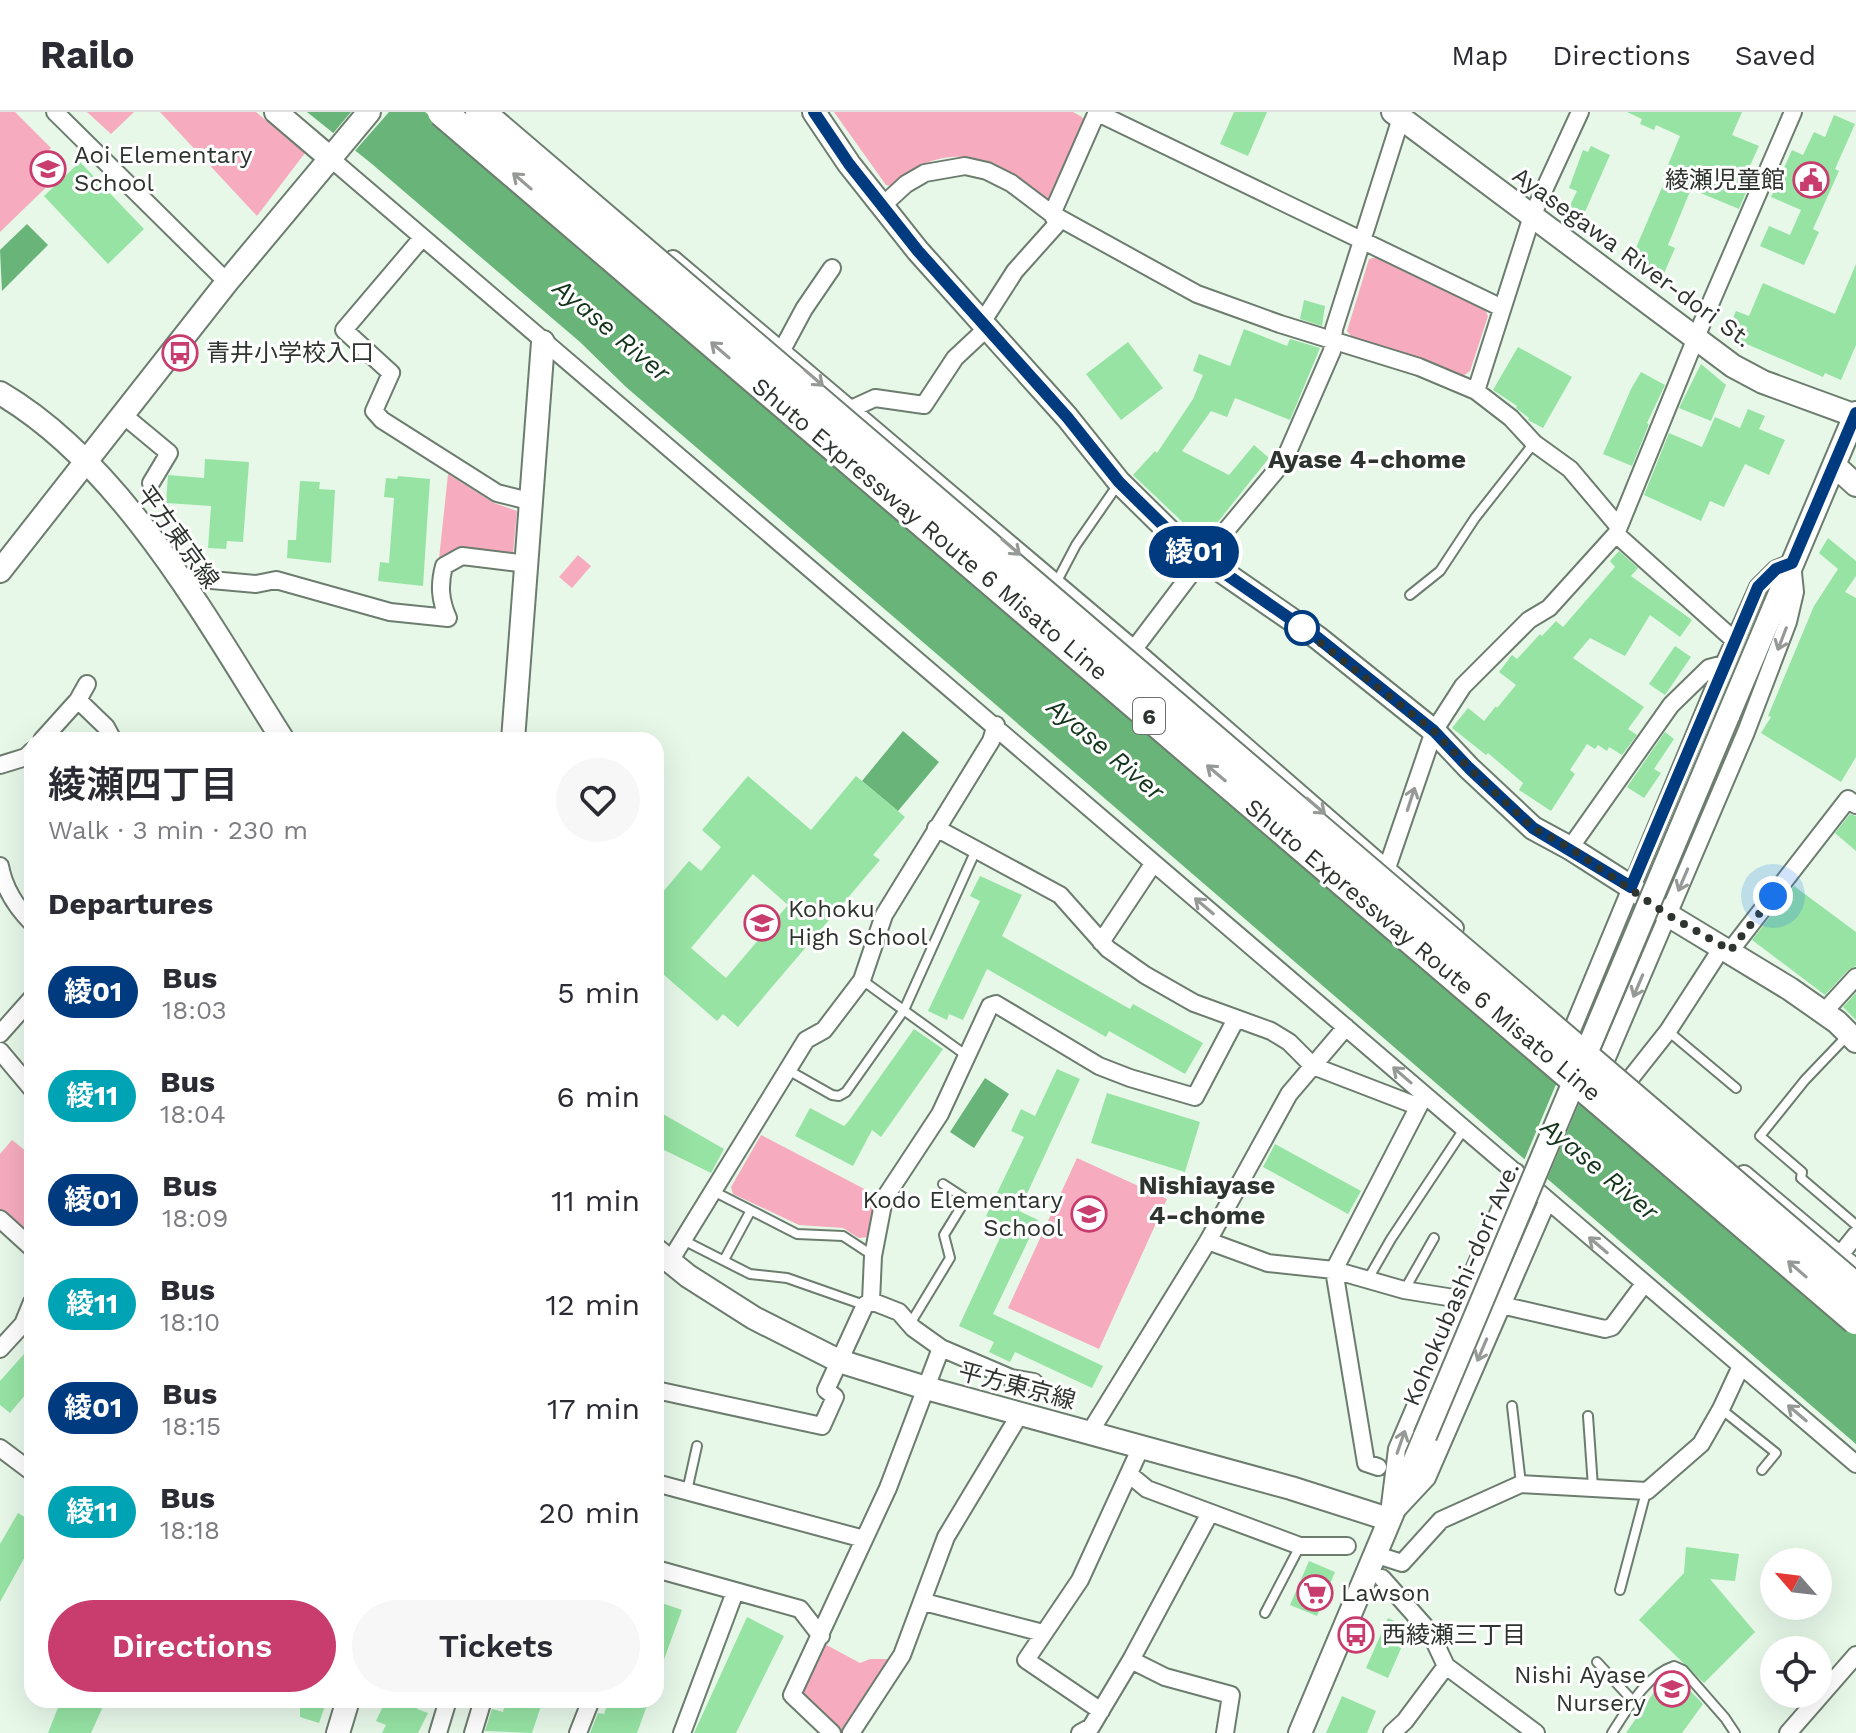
<!DOCTYPE html>
<meta charset="utf-8">
<style>
body{margin:0;font-family:"Work Sans","Noto Sans JP",sans-serif;background:#f7f7f7;color:#2b2b33;height:100vh;display:flex;flex-direction:column;font-size:30px;white-space:nowrap}
*{box-sizing:border-box;margin:0}
p{font-size:26px;color:#7c7c81}
.icon{flex:none;width:44px;height:44px;fill:none;stroke:currentColor;stroke-width:2;stroke-linecap:round;stroke-linejoin:round}
.map{position:relative;flex:1;overflow:hidden}
.side{position:absolute;left:24px;top:620px;width:640px;height:976px;display:flex;flex-direction:column;background:#fff;border-radius:24px;box-shadow:0 8px 32px #0002}
.side>*{flex:none}
.badge{padding:0 16px;border-radius:26px;font-size:28px;line-height:52px}
.needle{width:52px;rotate:298deg}
.tools{position:absolute;left:1760px;top:1436px;display:grid;gap:16px}
.tools a{display:grid;place-items:center;width:72px;height:72px;border-radius:50%;background:#fff;box-shadow:0 8px 32px #0002;font-size:40px}
.you{position:absolute;width:40px;height:40px;margin:-20px;border:6px solid #fff;border-radius:50%;background:#1a73e8;box-shadow:0 0 0 12px #1a73e833}
.map>.badge{position:absolute;translate:-50% -50%;box-shadow:0 0 0 4px #fff}
h2{padding:0 24px;font-size:30px;line-height:72px}
.round{display:grid;place-items:center;flex:none;width:84px;height:84px;border-radius:42px;background:#f7f7f7}
.summary{display:flex;align-items:center;justify-content:space-between;height:136px;padding:0 24px}
h1{font-size:38px;font-weight:600;line-height:60px}
.button{display:flex;gap:16px;margin-top:auto;padding:16px 24px}
.button a{flex:1;height:92px;border-radius:48px;background:#c83c6e;color:#fff;font-size:32px;font-weight:600;line-height:92px;text-align:center}
.button a+a{background:#f7f7f7;color:#2b2b33}
ul{padding:0;list-style:none}
li{display:flex;align-items:center;gap:24px;height:104px;padding:0 24px}
li div{flex:1}
li b{display:block;font-size:30px}
li em{font-style:normal}
li .badge{min-width:88px;font-weight:700;text-align:center}
header{display:flex;align-items:center;gap:48px;box-sizing:border-box;height:112px;padding:0 40px;background:#fff;border-bottom:2px solid #e1e1e2}
header strong{font-size:38px}
nav{display:flex;gap:44px;margin-inline-start:auto;font-size:28px}
.map>svg:first-child{display:block}
.green{fill:#f6acbe}
.water{fill:#69b478}
.pier{fill:#e7f8e9}
.building{fill:#96e3a4;fill-rule:evenodd}
.lines{fill:none;stroke-linecap:round;stroke-linejoin:round}
.lane-casing{stroke:#6c7c6e;stroke-width:12}
.street-casing{stroke:#6c7c6e;stroke-width:20}
.secondary-casing{stroke:#6c7c6e;stroke-width:26}
.lane{stroke:#fff;stroke-width:8}
.street{stroke:#fff;stroke-width:16}
.secondary{stroke:#fff;stroke-width:22}
.secondary-bridge-casing{stroke:#6c7c6e;stroke-width:26;stroke-linecap:butt}
.highway-bridge-casing{stroke:#6c7c6e;stroke-width:32;stroke-linecap:butt}
.secondary-bridge{stroke:#fff;stroke-width:22}
.highway-bridge{stroke:#fff;stroke-width:28}
.oneway{stroke:#969a97}
.line-casing{stroke:#fff;stroke-width:18}
.line{stroke:#003b80;stroke-width:12}
.walk{stroke:#2e342f;stroke-width:8;stroke-dasharray:0 14.4}
.stop-dot{fill:#fff;stroke:#003b80;stroke-width:4}
.labels{text-anchor:middle;stroke-width:6;stroke-linejoin:round;paint-order:stroke}
.shield{fill:#fff;stroke:#6d716d;stroke-width:2}
.shield-label{font-size:22px;font-weight:bold;fill:#2e342f}
.poi-label{font-size:24px;fill:#2e342f;stroke:#fff;text-anchor:start}
.street-label{font-size:24px;fill:#2e342f;stroke:#fff}
.water-label{font-size:26px;font-style:italic;fill:#14341b;stroke:#fff}
.neighbourhood-label{font-size:26px;font-weight:bold;fill:#2e342f;stroke:#fff}
</style>
<header>
<strong>Railo</strong>
<nav><a>Map</a><a>Directions</a><a>Saved</a></nav>
</header>
<div class="map">
<svg width="1856" height="1621" viewBox="0 0 1856 1621">
<rect width="100%" height="100%" fill="#e7f8e9"/>
<!-- green -->
<path class="green" d="M0,0H15L51,36L44,43L61,61L0,120Z
M87,0H134L111,22Z
M160,0H256L305,41L257,104Z
M834,0H1073L1082,5L1085,10L1051,85L1045,88C993,43 947,25 891,74L886,73Z
M1376,145L1485,197L1488,204L1470,259L1463,264L1352,225L1347,219L1369,147Z
M448,362L494,391L517,399L513,442L472,437L439,447Z
M578,443L591,454L572,476L559,465Z
M761,1023L876,1083L868,1125L859,1126L843,1116L799,1113L733,1082L731,1075Z
M12,1028L32,1044V1131L0,1102V1042Z
M1077,1046L1167,1087L1099,1237L1008,1196Z
M821,1530L860,1551L870,1547H895L849,1621H835L794,1583Z"/>
<!-- water -->
<path class="water" d="M307,0H425L1856,1221V1332L626,275L580,230L372,52Z
M27,112L48,133L2,179L0,138Z
M903,619L939,650L898,699L862,669Z
M985,966L1009,982L974,1036L950,1020Z"/>
<!-- pier -->
<path class="pier" d="M351,0H389L353,41L330,25Z
M1560,963L1583,982L1546,1070L1523,1051Z"/>
<!-- building -->
<path class="building" d="M1234,0H1267L1248,44L1220,32Z
M1627,0H1742L1732,23L1759,34L1740,75L1747,78L1739,97L1691,77L1668,133L1675,136L1662,166L1629,152L1666,66L1663,65L1680,24L1656,13L1654,18L1640,12L1642,7Z
M1834,3L1855,12L1835,57L1839,59L1813,117L1819,120L1804,153L1760,134L1769,114L1790,123L1801,98L1771,85L1792,38L1803,43L1814,20L1825,25Z
M1591,34L1610,43L1581,109L1566,102L1577,79L1569,76L1583,38L1588,40Z
M80,50L144,117L108,152L44,84Z
M1856,152V233L1841,268L1825,261L1823,265L1726,223L1736,199L1749,204L1763,171L1835,202Z
M1304,188L1325,194L1322,214L1300,207Z
M1244,217L1287,234L1290,227L1320,236L1290,308L1235,286L1227,305L1211,299L1182,339L1229,363L1254,333L1269,346L1205,426L1194,421L1133,363L1155,339L1157,341L1193,287L1203,263L1193,259L1199,242L1230,254Z
M1128,230L1163,276L1121,308L1086,262Z
M1518,235L1572,265L1543,316L1528,308L1529,306L1516,296L1517,294L1493,278Z
M1701,252L1726,273L1711,309L1679,296Z
M1641,260L1665,273L1647,311L1649,312L1632,354L1603,342L1631,277Z
M1748,297L1765,304L1759,317L1785,328L1769,363L1745,352L1724,395L1710,389L1701,409L1644,383L1669,321L1702,335L1715,305L1740,316Z
M205,347L249,350L243,430L227,429L226,437L208,436L211,394L166,391L168,363L204,366Z
M398,364L430,367L423,474L378,469L380,450L389,451L394,386L384,385L386,366L397,367Z
M300,369L320,370L319,377L335,378L331,451L287,446L288,428H296Z
M1828,426L1856,449V464L1845,480L1856,486V645L1841,670L1761,621L1771,605L1768,604L1814,494L1838,457L1819,441Z
M1619,439L1638,456L1631,464L1692,508L1680,525L1650,503L1625,544L1590,526L1573,546L1644,595L1628,617L1637,623L1622,643L1609,635L1607,639L1598,633L1595,637L1587,632L1570,658L1575,662L1551,699L1519,678L1523,671L1488,641L1486,643L1452,616L1468,596L1484,609L1496,594L1497,596L1516,573L1499,560L1512,543L1517,547L1540,522L1542,524L1556,509L1563,515L1615,455L1610,449Z
M1675,534L1691,545L1665,583L1649,572Z
M1665,620L1674,627L1654,657L1661,661L1644,686L1627,675Z
M748,664L811,718L856,664L905,705L873,743L880,748L738,915L723,902L717,909L656,856V788L689,749L701,759L721,735L702,718ZM753,762L788,793L726,866L691,836Z
M1850,702L1856,704V739L1835,721Z
M980,764L1022,783L1002,824L1130,897L1133,892L1203,931L1185,962L1109,919L1106,925L987,857L963,908L949,902L947,908L928,899L980,789L970,784Z
M1794,774L1856,820V854L1848,858L1825,883L1752,828Z
M1856,881V908L1843,895Z
M914,917L943,937L881,1025L872,1018L853,1054L795,1024L810,996L844,1014L848,1010Z
M1057,957L1080,967L1019,1099L1038,1108L993,1202L1103,1254L1092,1276L1015,1240L1010,1250L989,1240L994,1230L959,1214L1006,1113L986,1104L1024,1025L1011,1019L1021,997L1035,1004Z
M1107,981L1200,1010L1185,1060L1091,1031Z
M656,998L724,1037L711,1061L656,1034Z
M1275,1032L1361,1079L1348,1102L1263,1055Z
M32,1233V1275L10,1301L0,1293V1269Z
M18,1401L31,1409L26,1420L32,1423V1432L0,1490V1432Z
M1686,1435L1739,1442L1735,1469L1710,1467L1755,1520L1704,1571L1639,1508L1684,1461Z
M1309,1449L1335,1460L1317,1504L1290,1493Z
M656,1489L682,1498L658,1564H656Z
M747,1505L784,1524L736,1621H694Z
M1388,1506L1410,1516L1388,1566L1366,1556Z
M1674,1562L1703,1592L1682,1621H1626L1652,1583L1666,1566Z
M1342,1584L1376,1599L1367,1621H1326Z
M61,1588H106L91,1621H48Z
M300,1588H327L319,1611L300,1605Z
M386,1588H423L417,1597L428,1601L418,1621H382L386,1613L376,1609Z
M506,1588H543L532,1621L485,1619L492,1597L503,1600Z
M609,1588H649L637,1621H590L598,1601L604,1602Z"/>
<g class="lines">
<defs>
<path id="lane" d="M1056,471L1076,433L1119,371
M1410,483L1440,459L1475,406L1534,331
M862,868L967,944
M1668,919L1736,976
M1848,923L1805,968L1760,1024L1802,1060L1801,1066L1856,1113
M788,958L832,983L839,984L846,980L904,898L976,738
M713,1079L797,1122L843,1124L872,1143
M683,1128L750,1162L787,1166L864,1193
M724,1148L750,1100
M1368,1167L1391,1127L1464,1017
M1405,1177L1434,1126
M910,1212L950,1146L944,1123L966,1087L943,1072
M1512,1294L1521,1372
M1721,1297L1776,1341L1762,1358
M1588,1304L1593,1375
M687,1379L697,1334
M1620,1478L1646,1380
M1265,1501L1300,1434
M1597,1550L1633,1589
M1612,1621C1627,1598 1646,1563 1674,1554L1683,1558L1725,1606L1735,1621"/>
<path id="street" d="M55,0L227,170
M1096,0L1502,196
M330,46L1856,1352
M882,94L906,72L925,61L965,54L987,59L1011,71L1052,102L1197,182L1280,212L1419,255L1476,279L1511,306L1534,331L1570,357L1619,415
M422,126L344,218L391,261L374,299L382,308L497,381L533,390
M673,147L1134,537L1455,816
M981,212L1015,159L1057,112L1052,102L1097,0
M782,238L804,197L832,156
M1476,279L1532,104L1580,0
M851,297L875,286L924,293L955,246L986,217
M122,302L169,341L151,371
M1616,422L1734,528
M178,465L256,472L276,468L390,500L448,506C440,488 439,473 444,454L462,444L527,452
M1134,537L1203,446L1284,349L1332,239L1334,217L1401,6
M78,588L87,572
M42,628L78,588L106,615L113,628
M0,653L26,645L32,639
M936,716L1060,783L1108,837L1145,863L1194,891L1271,919L1289,930L1313,954L1417,994
M1570,736L1671,593L1709,556L1724,552
M0,754C4,776 16,795 32,811
M1387,756L1434,619L1463,574L1529,508L1549,496L1616,422L1702,211L1793,0
M1101,830L1153,752
M1730,839L1848,687L1856,693
M1823,901L1856,865
M1572,918L1724,552L1758,475L1776,457L1792,451L1795,480L1788,510L1746,620L1606,948
M0,922L32,886
M0,939L32,977
M1630,967L1668,919L1723,834
M1744,1062L1856,1156
M0,1107L32,1136
M1208,1129L1268,1151L1334,1158L1404,1178L1460,1187
M1840,1143L1856,1123
M670,1149L806,928L824,918L862,868L884,803L991,629L996,613
M871,1189L873,1144L884,1087L940,1002L990,894L996,892L1099,954L1130,966L1195,985L1236,907
M1501,1193L1605,1217L1612,1215L1644,1172
M0,1237L23,1212L32,1190
M656,1278L822,1314L835,1285L826,1278L865,1193L871,1189L899,1200L913,1216L941,1236L1011,1266L1034,1270
M1090,1320L1208,1129L1289,982L1346,915
M0,1336L32,1360
M1378,1355L1366,1351L1334,1158L1422,988
M1130,1363L1147,1377L1300,1434H1347
M656,1371L864,1427
M1390,1393L1397,1337L1516,1060
M1399,1396L1427,1366L1547,1090
M1374,1442L1402,1451L1441,1408L1521,1372L1647,1379L1701,1332L1721,1297L1741,1254
M656,1457L800,1497L821,1524
M1382,1466L1430,1520L1446,1554L1536,1621
M924,1490L1043,1521
M1131,1548L1165,1565L1231,1583L1225,1621
M1101,1599L1026,1548L1080,1468L1141,1335
M438,1621L448,1588
M473,1621L483,1588
M578,1621L591,1588
M682,1621L735,1480
M832,1621L792,1583L888,1376L941,1236
M851,1621L902,1543L946,1425L1020,1302
M1080,1621L1091,1615L1131,1548L1210,1401
M1392,1621L1405,1609L1446,1554
M1788,1621L1856,1543"/>
<path id="secondary" d="M276,0L330,46
M814,0L849,52L918,139L1067,305L1119,370L1181,431L1318,526L1434,619L1469,656L1533,716L1570,736L1631,775L1668,803L1790,877L1837,910L1856,929
M1393,0L1733,254L1763,270L1856,304
M0,281C123,353 208,510 283,628
M1834,353L1856,373
M0,459L227,170L369,0
M1728,604L1856,301
M513,628L543,230
M656,1138L688,1164L754,1206L839,1249L926,1276L1291,1376L1388,1407
M338,1621L348,1588
M1300,1621L1425,1324"/>
</defs>
<!-- lane casing -->
<use href="#lane" class="lane-casing"/>
<!-- street casing -->
<use href="#street" class="street-casing"/>
<!-- secondary casing -->
<use href="#secondary" class="secondary-casing"/>
<!-- lane -->
<use href="#lane" class="lane"/>
<!-- street -->
<use href="#street" class="street"/>
<!-- secondary -->
<use href="#secondary" class="secondary"/>
<defs>
<path id="secondary-bridge" d="M1425,1324L1728,604"/>
<path id="highway-bridge" d="M442,0L1856,1208
M480,0L1856,1176"/>
</defs>
<!-- secondary-bridge casing -->
<use href="#secondary-bridge" class="secondary-bridge-casing"/>
<!-- highway-bridge casing -->
<use href="#highway-bridge" class="highway-bridge-casing"/>
<!-- secondary-bridge -->
<use href="#secondary-bridge" class="secondary-bridge"/>
<!-- highway-bridge -->
<use href="#highway-bridge" class="highway-bridge"/>
</g>
<!-- one-way arrows -->
<defs><path id="oneway-shaft" d="M-6 0H5M1.5-3L5.5 0L1.5 3" fill="none" stroke-width="1.6" stroke-linecap="round" stroke-linejoin="round" transform="scale(2)"/></defs>
<g class="oneway">
<use href="#oneway-shaft" transform="translate(522 69) rotate(-139)"/>
<use href="#oneway-shaft" transform="translate(720 238) rotate(-139)"/>
<use href="#oneway-shaft" transform="translate(814 266) rotate(41)"/>
<use href="#oneway-shaft" transform="translate(1011 435) rotate(41)"/>
<use href="#oneway-shaft" transform="translate(1782 527) rotate(111)"/>
<use href="#oneway-shaft" transform="translate(1216 661) rotate(-140)"/>
<use href="#oneway-shaft" transform="translate(1411 687) rotate(-72)"/>
<use href="#oneway-shaft" transform="translate(1316 694) rotate(41)"/>
<use href="#oneway-shaft" transform="translate(1683 768) rotate(113)"/>
<use href="#oneway-shaft" transform="translate(1204 794) rotate(-140)"/>
<use href="#oneway-shaft" transform="translate(1638 874) rotate(113)"/>
<use href="#oneway-shaft" transform="translate(1402 963) rotate(-139)"/>
<use href="#oneway-shaft" transform="translate(1598 1133) rotate(-140)"/>
<use href="#oneway-shaft" transform="translate(1797 1157) rotate(-139)"/>
<use href="#oneway-shaft" transform="translate(1482 1238) rotate(113)"/>
<use href="#oneway-shaft" transform="translate(1797 1301) rotate(-140)"/>
<use href="#oneway-shaft" transform="translate(1401 1330) rotate(-71)"/>
</g>
<g class="lines">
<defs>
<path id="line" d="M814,0L849,52L918,139L1067,305L1119,370L1181,431L1318,526L1434,619L1469,656L1533,716L1631,775L1758,475L1776,457L1792,451L1856,301"/>
</defs>
<!-- line casing -->
<use href="#line" class="line-casing"/>
<!-- line -->
<use href="#line" class="line"/>
<!-- walk -->
<path class="walk" d="M1302,516L1300,515L1434,619L1469,656L1533,716L1570,736L1668,803L1723,834L1730,839L1773,784"/>
</g>
<!-- icons -->
<defs>
<symbol id="school-ring" viewBox="-11 -11 22 22"><circle r="9.5" fill="#fff" stroke="#c83c6e" stroke-width="1.5"/><path d="M0-5L7-2L0 1L-7-2ZM-4 1L0 2.5L4 1V4Q0 6-4 4Z" fill="#c83c6e"/></symbol>
<symbol id="civic-ring" viewBox="-11 -11 22 22"><circle r="9.5" fill="#fff" stroke="#c83c6e" stroke-width="1.5"/><path d="M-.6-6.5H3V-4.5H.6V-3L4-1V1h2V6H-6V1h2V-1L-.6-3ZM-1.2 2.5V6h2.4V2.5Z" fill="#c83c6e"/></symbol>
<symbol id="bus-ring" viewBox="-11 -11 22 22"><circle r="9.5" fill="#fff" stroke="#c83c6e" stroke-width="1.5"/><path d="M-5-6H5V4H4V6H2V4H-2V6H-4V4H-5ZM-3.5-4V0h7V-4ZM-3.5 1.2v1.5H-2V1.2ZM2 1.2v1.5H3.5V1.2Z" fill="#c83c6e"/></symbol>
<symbol id="supermarket-ring" viewBox="-11 -11 22 22"><circle r="9.5" fill="#fff" stroke="#c83c6e" stroke-width="1.5"/><path d="M-6-5.5h2.5l.6 2H6L4.5 2H-2.5L-4.4-4H-6ZM-1.5 3.2a1.3 1.3 0 1 0 .1 0ZM3 3.2a1.3 1.3 0 1 0 .1 0Z" fill="#c83c6e"/></symbol>
</defs>
<g fill-rule="evenodd">
<use href="#school-ring" x="28" y="37" width="40" height="40"/>
<use href="#civic-ring" x="1791" y="48" width="40" height="40"/>
<use href="#bus-ring" x="160" y="221" width="40" height="40"/>
<use href="#school-ring" x="742" y="791" width="40" height="40"/>
<use href="#school-ring" x="1069" y="1082" width="40" height="40"/>
<use href="#supermarket-ring" x="1295" y="1461" width="40" height="40"/>
<use href="#bus-ring" x="1336" y="1503" width="40" height="40"/>
<use href="#school-ring" x="1652" y="1557" width="40" height="40"/>
</g>
<!-- markers -->
<circle class="stop-dot" cx="1302" cy="516" r="16"/>
<g class="labels">
<!-- shield labels -->
<rect class="shield" x="1133" y="586" width="32" height="36" rx="6"/>
<g class="shield-label">
<text x="1149" y="612">6</text>
</g>
<!-- poi labels -->
<g class="poi-label">
<text x="74" y="51">Aoi Elementary<tspan x="74" dy="28">School</tspan></text>
<text x="1785" y="76" text-anchor="end">綾瀬児童館</text>
<text x="206" y="249">青井小学校入口</text>
<text x="788" y="805">Kohoku<tspan x="788" dy="28">High School</tspan></text>
<text x="1063" y="1096" text-anchor="end">Kodo Elementary<tspan x="1063" dy="28">School</tspan></text>
<text x="1341" y="1489">Lawson</text>
<text x="1382" y="1531">西綾瀬三丁目</text>
<text x="1646" y="1571" text-anchor="end">Nishi Ayase<tspan x="1646" dy="28">Nursery</tspan></text>
</g>
<!-- street labels -->
<g class="street-label">
<text transform="translate(1632 145) rotate(36)" y="8">Ayasegawa River-dori St.</text>
<text transform="translate(930 417) rotate(40)" y="8">Shuto Expressway Route 6 Misato Line</text>
<text transform="translate(178 425) rotate(54)" y="8">平方東京線</text>
<text transform="translate(1423 838) rotate(40)" y="8">Shuto Expressway Route 6 Misato Line</text>
<text transform="translate(1461 1172) rotate(-67)" y="8">Kohokubashi-dori Ave.</text>
<text transform="translate(1017 1274) rotate(15)" y="8">平方東京線</text>
</g>
<!-- water labels -->
<g class="water-label">
<text transform="translate(612 218) rotate(40)" y="9">Ayase River</text>
<text transform="translate(1106 637) rotate(40)" y="9">Ayase River</text>
<text transform="translate(1600 1057) rotate(40)" y="9">Ayase River</text>
</g>
<!-- neighbourhood labels -->
<g class="neighbourhood-label">
<text x="1367" y="356">Ayase 4-chome</text>
<text x="1207" y="1082">Nishiayase<tspan x="1207" dy="30">4-chome</tspan></text>
</g>
</g>
</svg>
<div class="tools">
<a><svg class="needle" viewBox="-14 -14 28 28"><path d="M0-13l5 13h-10z" fill="#e53935"/><path d="M0 13l5-13h-10z" fill="#7c7c81"/></svg></a>
<a><svg class="icon" aria-label="locate" viewBox="0 0 24 24"><circle cx="12" cy="12" r="6"/><path d="M12 2v4M12 18v4M2 12h4M18 12h4"/></svg></a>
</div>
<div class="you" style="left:1773px;top:784px"></div>
<b class="badge" style="left:1194px;top:440px;background:#003b80;color:#fff">綾01</b>
<section class="side">
<div class="summary"><div><h1>綾瀬四丁目</h1><p>Walk · 3 min · 230 m</p></div><a class="round"><svg class="icon" aria-label="heart" viewBox="0 0 24 24"><path d="M12 20l-8-8c-3-5 5-10 8-4 3-6 11-1 8 4z"/></svg></a></div>
<h2>Departures</h2>
<ul>
<li><span class="badge" style="background:#003b80;color:#fff">綾01</span><div><b>Bus</b><p>18:03</p></div><em>5 min</em></li>
<li><span class="badge" style="background:#00a3b4;color:#fff">綾11</span><div><b>Bus</b><p>18:04</p></div><em>6 min</em></li>
<li><span class="badge" style="background:#003b80;color:#fff">綾01</span><div><b>Bus</b><p>18:09</p></div><em>11 min</em></li>
<li><span class="badge" style="background:#00a3b4;color:#fff">綾11</span><div><b>Bus</b><p>18:10</p></div><em>12 min</em></li>
<li><span class="badge" style="background:#003b80;color:#fff">綾01</span><div><b>Bus</b><p>18:15</p></div><em>17 min</em></li>
<li><span class="badge" style="background:#00a3b4;color:#fff">綾11</span><div><b>Bus</b><p>18:18</p></div><em>20 min</em></li>
</ul>
<div class="button"><a>Directions</a><a>Tickets</a></div>
</section>
</div>
